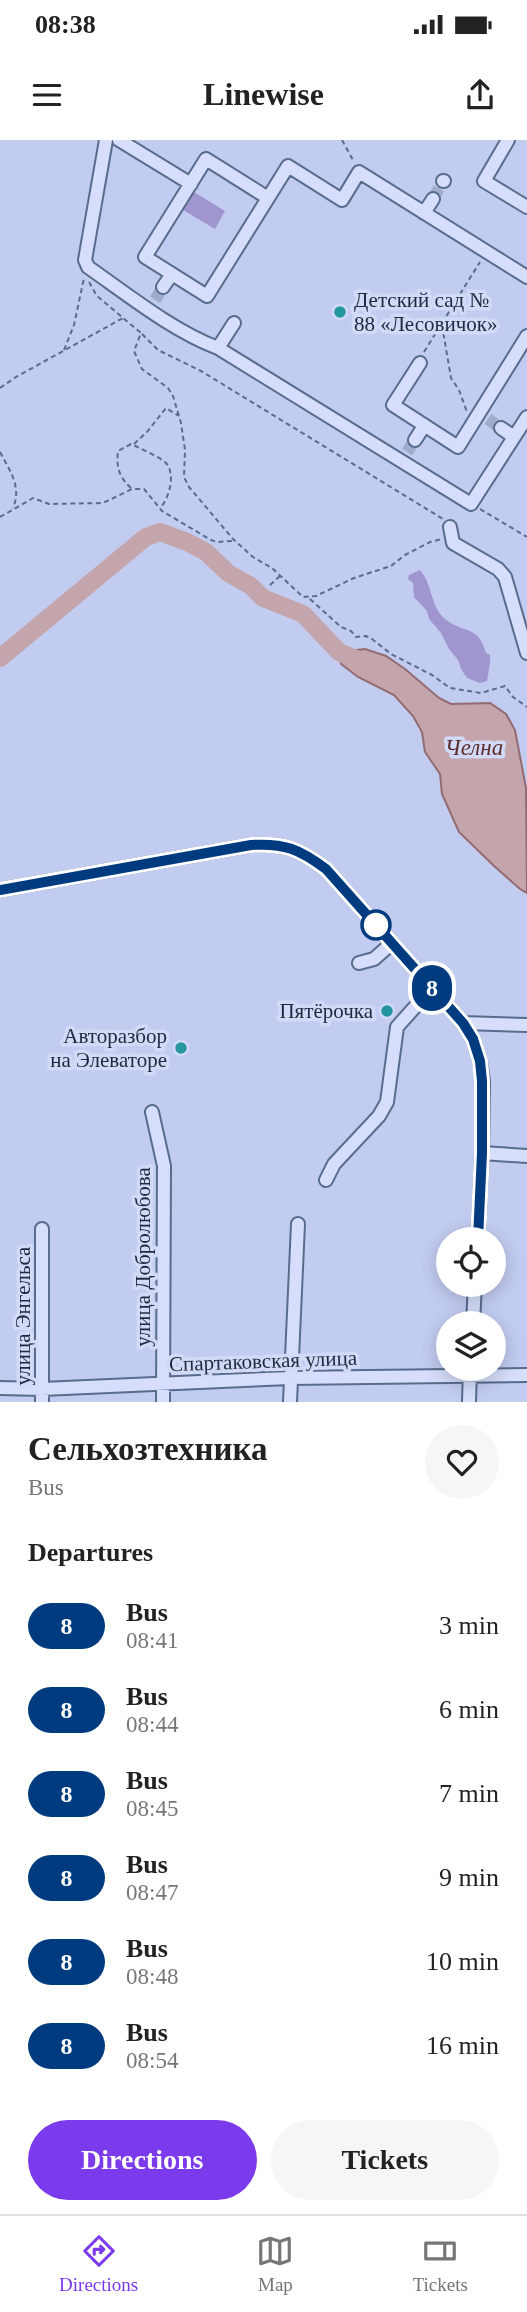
<!DOCTYPE html>
<meta charset="utf-8">
<style>
body{margin:0;font-family:"Times New Roman",serif;background:#f6f6f6;color:#222;height:100vh;display:flex;flex-direction:column;font-size:26px;white-space:nowrap}
*{box-sizing:border-box;margin:0}
p{font-size:23px;color:#767676}
.icon{flex:none;width:38px;height:38px;fill:none;stroke:currentColor;stroke-width:2;stroke-linecap:round;stroke-linejoin:round}
.map{position:relative;height:1262px;overflow:hidden}
.drawer{display:flex;flex-direction:column;background:#fff;flex:1}
.drawer>*{flex:none}
.badge{padding:0 14px;border-radius:23px;font-size:24px;line-height:46px}
.controls{position:absolute;left:436px;top:1087px;display:grid;gap:14px}
.controls a{display:grid;place-items:center;width:70px;height:70px;border-radius:50%;background:#fff;box-shadow:0 4px 18px #0003;font-size:35px}
.map>.badge{position:absolute;translate:-50% -50%;box-shadow:0 0 0 4px #fff}
h2{padding:0 28px;font-size:26px;line-height:63px}
.round{display:grid;place-items:center;flex:none;width:74px;height:74px;border-radius:37px;background:#f6f6f6}
.headline{display:flex;align-items:center;justify-content:space-between;height:119px;padding:0 28px}
h1{font-size:33px;font-weight:700;line-height:52px}
.action{display:flex;gap:14px;margin-top:auto;padding:14px 28px}
.action a{flex:1;height:80px;border-radius:42px;background:#7c3aed;color:#fff;font-size:28px;font-weight:700;line-height:80px;text-align:center}
.action a+a{background:#f6f6f6;color:#222}
ul{padding:0;list-style:none}
li{display:flex;align-items:center;gap:21px;height:84px;padding:0 28px}
li div{flex:1}
li b{display:block;font-size:26px}
li em{font-style:normal}
li .badge{min-width:77px;font-weight:700;text-align:center}
.status{display:flex;justify-content:space-between;align-items:center;height:49px;padding:0 35px;background:#fff;direction:ltr}
.status svg{height:19px;fill:currentColor}
header{display:flex;justify-content:space-between;align-items:center;height:91px;padding:0 28px;background:#fff;font-size:32px;font-weight:700}
.tabs{display:flex;justify-content:space-around;align-items:center;height:98px;border-top:2px solid #e0e0e0;background:#fff;font-size:19px;color:#767676}
.tabs a{display:grid;justify-items:center;gap:4px}
.tabs .current{color:#7c3aed}
.map>svg:first-child{display:block}
.green{fill:#a195d0}
.water{fill:#c4a5ab;stroke:#936b71;stroke-width:2}
.lines{fill:none;stroke-linecap:round;stroke-linejoin:round}
.river{stroke:#c4a5ab;stroke-width:18}
.minor-tunnel{stroke:#a1accd;stroke-width:12;stroke-dasharray:12 6;stroke-linecap:butt}
.minor-casing{stroke:#586c8d;stroke-width:16}
.path{stroke:#586c8d;stroke-width:2;stroke-dasharray:5 3.5;stroke-linecap:butt}
.minor{stroke:#d6defb;stroke-width:12}
.line-casing{stroke:#fff;stroke-width:16}
.line{stroke:#003b80;stroke-width:10}
.poi-dot{fill:#2396a0;stroke:#d2daf8;stroke-width:2.5}
.stop-dot{fill:#fff;stroke:#003b80;stroke-width:3.5}
.labels{text-anchor:middle;stroke-width:7;stroke-linejoin:round;paint-order:stroke}
.poi-label{font-size:21px;fill:#1d2a3b;stroke:#d2daf8;text-anchor:end}
.street-label{font-size:21px;fill:#1d2a3b;stroke:#d2daf8}
.water-label{font-size:23px;font-style:italic;fill:#5c2d2b;stroke:#d2daf8}
</style>
<div class="status"><b>08:38</b><svg viewBox="0 0 49 12"><path d="M0 12V9h3v3zM5 12V6h3v6zM10 12V3h3v9zM15 12V0h3v12zM26 1h20v11H26zM47 4h2v5h-2z"/></svg></div>
<header><svg class="icon" aria-label="menu" viewBox="0 0 24 24"><path d="M4 6h16M4 12h16M4 18h16"/></svg>Linewise<svg class="icon" aria-label="share" viewBox="0 0 24 24"><path d="M12 15V3M7 8l5-5 5 5M5 13v7h14v-7"/></svg></header>
<div class="map">
<svg width="527" height="1262" viewBox="0 0 527 1262">
<rect width="100%" height="100%" fill="#c2ccf1"/>
<!-- green -->
<path class="green" d="M194,52L225,71L215,89L183,70Z
M420,430C433,445 430,466 445,479C463,494 478,484 486,513L490,515C491,518 488,537 487,541L480,543L467,538L461,529L458,520L449,509L441,493L429,479L427,471L414,457L413,443L408,439L409,435Z"/>
<!-- water -->
<path class="water" d="M365,509L386,516L405,529L439,558L451,564L490,563L506,574L515,590L526,648L527,753L520,749L493,725L459,692L442,654L440,634L425,612L422,592L413,576L394,555L358,537L341,524L339,512Z"/>
<g class="lines">
<!-- river -->
<path class="river" d="M0,518L146,397L160,392L187,402L206,412L228,433L251,446L263,458L303,474L339,512L361,521"/>
<!-- minor-tunnel -->
<path class="minor-tunnel" d="M433,59L443,41
M155,160L163,147
M488,279L501,288
M407,312L415,300"/>
<defs>
<path id="minor" d="M106,0L85,120L88,127C128,155 173,191 218,208L471,364L527,277
M119,0L191,44
M508,0L484,41L527,67
M443,41H444
M268,58L206,19L145,117L207,156L288,26L342,60L359,32L527,137
M424,73L433,59
M163,147L172,134
M218,208L234,183
M420,223L393,265L458,307L527,196
M501,288L514,297
M415,300L424,286
M450,387L453,403L498,429L505,437L527,513
M0,750L251,705C285,703 299,709 326,729L463,883L473,899L480,921L483,941L482,1013L478,1099
M359,823L374,819L392,803
M463,883L527,885
M152,972L164,1026L163,1262
M482,1013L527,1016
M326,1040L334,1024L379,976L387,962L397,887L432,848
M473,1183L475,1144
M0,1248L42,1249L290,1238L527,1235
M42,1262V1089
M290,1262L298,1084
M469,1262L470,1228"/>
</defs>
<!-- minor casing -->
<use href="#minor" class="minor-casing"/>
<!-- path -->
<path class="path" d="M342,0L354,22
M89,142L97,156L141,193L134,211L142,229L168,248L173,256L181,283L185,310L184,337L189,347L233,399L253,417L272,428L303,457L316,456L354,438L391,426L405,415L430,402L442,399
M442,185L451,238L459,250L467,272
M142,194L158,210L201,231L443,379
M64,210L74,185L84,138
M424,212L480,122
M0,248L16,237L123,178
M134,304L147,292L166,268L179,276
M0,312C10,331 22,347 13,368
M131,348C119,337 116,327 118,311L131,304C138,307 163,319 166,323C176,334 169,358 161,367
M480,369L527,397
M0,377L33,358L49,364L103,363L132,349H144L162,371L211,400L217,402L232,401
M270,445L280,436
M310,459L341,487L351,491L356,497L366,496L372,499L391,514L432,535L450,548L481,553L505,546L513,557L527,567"/>
<!-- minor -->
<use href="#minor" class="minor"/>
</g>
<g class="lines">
<defs>
<path id="line" d="M0,750L251,705C285,703 299,709 326,729L463,883L473,899L480,921L482,941V1013L478,1099"/>
</defs>
<!-- line casing -->
<use href="#line" class="line-casing"/>
<!-- line -->
<use href="#line" class="line"/>
</g>
<!-- markers -->
<g class="poi-dot">
<circle cx="340" cy="172" r="7"/>
<circle cx="387" cy="871" r="7"/>
<circle cx="181" cy="908" r="7"/>
</g>
<circle class="stop-dot" cx="376" cy="785" r="14"/>
<g class="labels">
<!-- poi labels -->
<g class="poi-label">
<text x="354" y="167" text-anchor="start">Детский сад №<tspan x="354" dy="24">88 «Лесовичок»</tspan></text>
<text x="373" y="878">Пятёрочка</text>
<text x="167" y="903">Авторазбор<tspan x="167" dy="24">на Элеваторе</tspan></text>
</g>
<!-- street labels -->
<g class="street-label">
<text transform="translate(143 1117) rotate(-90)" y="7">улица Добролюбова</text>
<text transform="translate(23 1176) rotate(-90)" y="7">улица Энгельса</text>
<text transform="translate(263 1221) rotate(-2)" y="7">Спартаковская улица</text>
</g>
<!-- water labels -->
<g class="water-label">
<text x="474" y="615">Челна</text>
</g>
</g>
</svg>
<div class="controls">
<a><svg class="icon" aria-label="locate" viewBox="0 0 24 24"><circle cx="12" cy="12" r="6"/><path d="M12 2v4M12 18v4M2 12h4M18 12h4"/></svg></a>
<a><svg class="icon" aria-label="layers" viewBox="0 0 24 24"><path d="M12 4l9 5-9 5-9-5zM3 14l9 5 9-5"/></svg></a>
</div>
<b class="badge" style="left:432px;top:848px;background:#003b80;color:#fff">8</b>
</div>
<section class="drawer">
<div class="headline"><div><h1>Сельхозтехника</h1><p>Bus</p></div><a class="round"><svg class="icon" aria-label="heart" viewBox="0 0 24 24"><path d="M12 20l-8-8c-3-5 5-10 8-4 3-6 11-1 8 4z"/></svg></a></div>
<h2>Departures</h2>
<ul>
<li><span class="badge" style="background:#003b80;color:#fff">8</span><div><b>Bus</b><p>08:41</p></div><em>3 min</em></li>
<li><span class="badge" style="background:#003b80;color:#fff">8</span><div><b>Bus</b><p>08:44</p></div><em>6 min</em></li>
<li><span class="badge" style="background:#003b80;color:#fff">8</span><div><b>Bus</b><p>08:45</p></div><em>7 min</em></li>
<li><span class="badge" style="background:#003b80;color:#fff">8</span><div><b>Bus</b><p>08:47</p></div><em>9 min</em></li>
<li><span class="badge" style="background:#003b80;color:#fff">8</span><div><b>Bus</b><p>08:48</p></div><em>10 min</em></li>
<li><span class="badge" style="background:#003b80;color:#fff">8</span><div><b>Bus</b><p>08:54</p></div><em>16 min</em></li>
</ul>
<div class="action"><a>Directions</a><a>Tickets</a></div>
</section>
<nav class="tabs">
<a class="current"><svg class="icon" aria-label="directions" viewBox="0 0 24 24"><path d="M12 3l9 9-9 9-9-9zM9 14v-3h6M13 9l2 2-2 2"/></svg>Directions</a>
<a><svg class="icon" aria-label="map" viewBox="0 0 24 24"><path d="M3 6l6-2 6 2 6-2v14l-6 2-6-2-6 2zM9 4v14M15 6v14"/></svg>Map</a>
<a><svg class="icon" aria-label="tickets" viewBox="0 0 24 24"><path d="M3 7h18v10H3zM15 7v10"/></svg>Tickets</a>
</nav>
